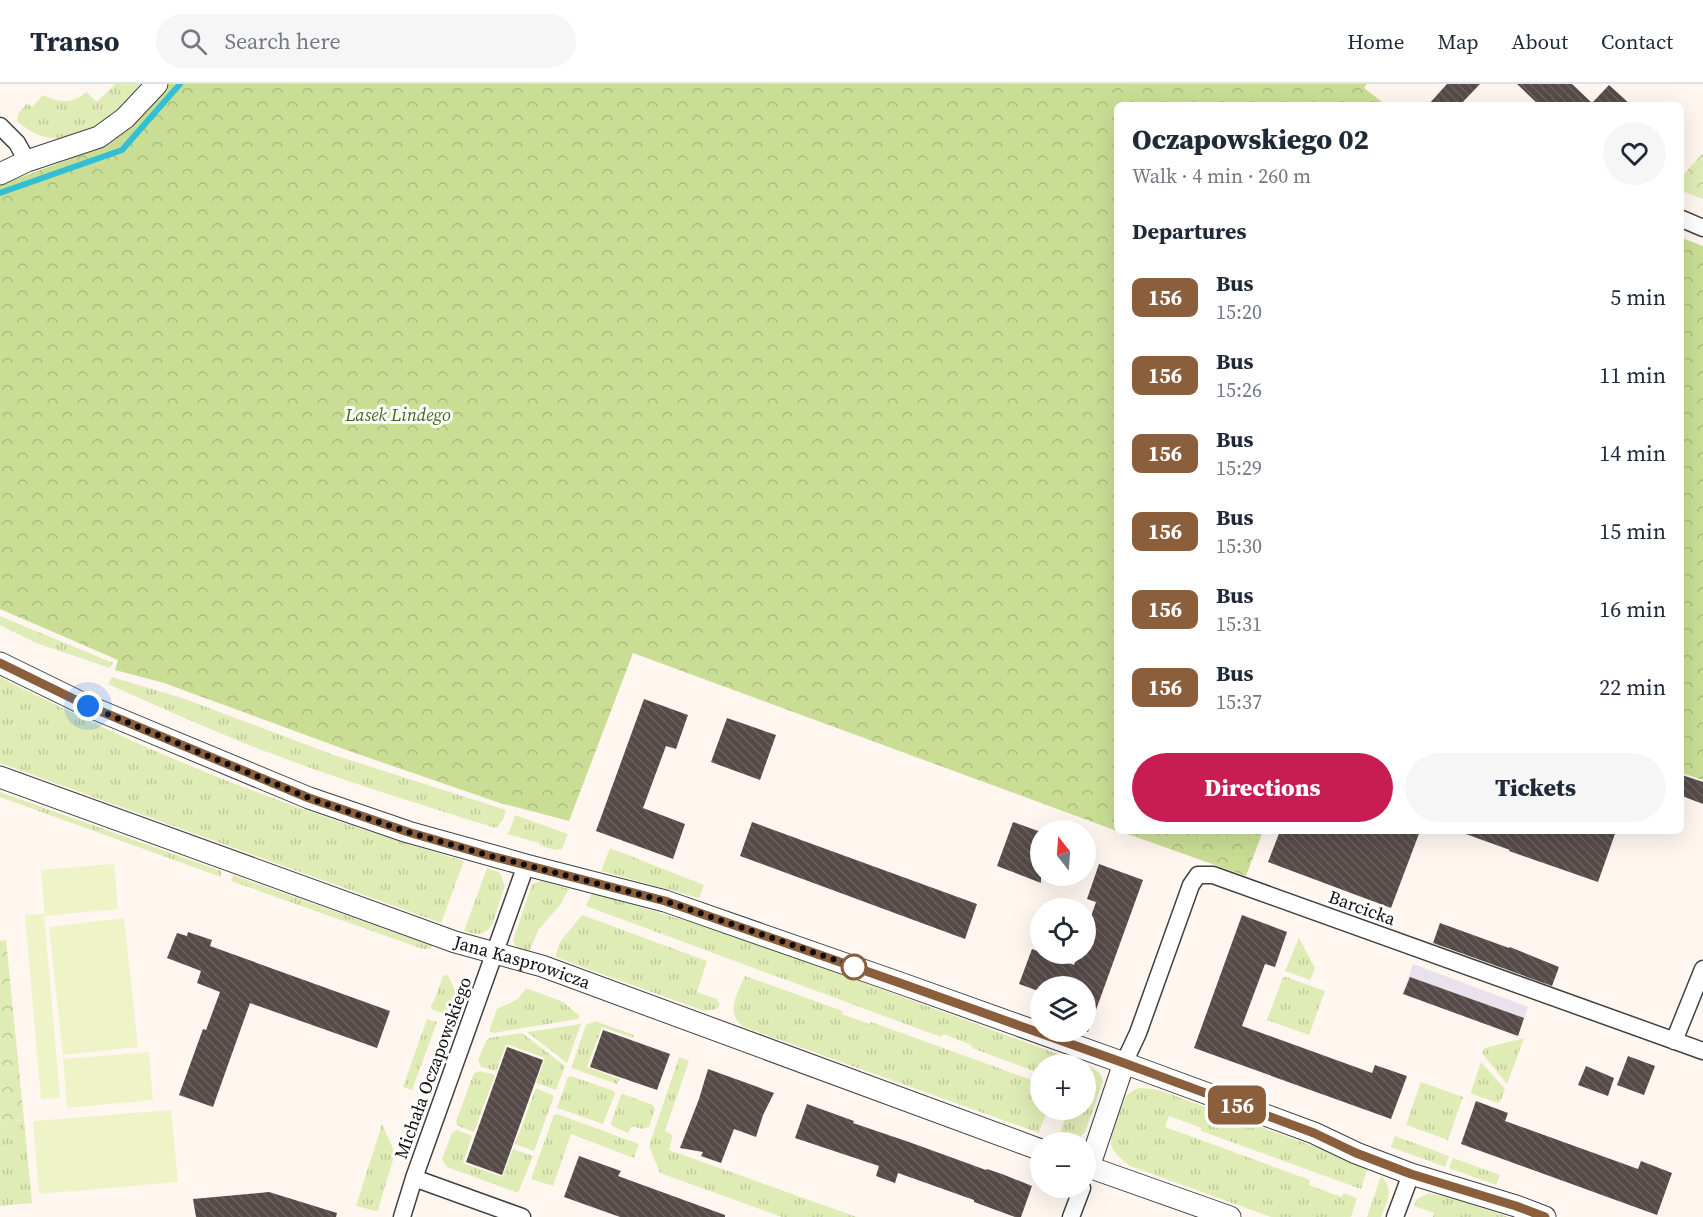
<!DOCTYPE html>
<meta charset="utf-8">
<style>
body{margin:0;font-family:"Source Serif 4",serif;background:#f6f6f7;color:#1f2937;height:100vh;display:flex;flex-direction:column;font-size:22px;white-space:nowrap}
*{box-sizing:border-box;margin:0}
p{font-size:20px;color:#747a83}
.icon{flex:none;width:33px;height:33px;fill:none;stroke:currentColor;stroke-width:2;stroke-linecap:round;stroke-linejoin:round}
.map{position:relative;flex:1;overflow:hidden}
.sheet{position:absolute;left:1114px;top:18px;width:570px;height:732px;display:flex;flex-direction:column;background:#fff;border-radius:9px;box-shadow:0 6px 24px #0002}
.sheet>*{flex:none}
.badge{padding:0 12px;border-radius:9px;font-size:21px;line-height:39px}
.needle{width:39px;rotate:343deg}
.fabs{position:absolute;left:1030px;top:736px;display:grid;gap:12px}
.fabs a{display:grid;place-items:center;width:66px;height:66px;border-radius:50%;background:#fff;box-shadow:0 6px 24px #0002;font-size:30px}
.you{position:absolute;width:30px;height:30px;margin:-15px;border:4px solid #fff;border-radius:50%;background:#1a73e8;box-shadow:0 0 0 9px #1a73e833}
.map>.badge{position:absolute;translate:-50% -50%;box-shadow:0 0 0 3px #fff}
h2{padding:0 18px;font-size:22px;line-height:54px}
.round{display:grid;place-items:center;flex:none;width:63px;height:63px;border-radius:32px;background:#f6f6f7}
.overview{display:flex;align-items:center;justify-content:space-between;height:102px;padding:0 18px}
h1{font-size:28px;font-weight:800;line-height:45px}
.button{display:flex;gap:12px;margin-top:auto;padding:12px 18px}
.button a{flex:1;height:69px;border-radius:36px;background:#c71d52;color:#fff;font-size:24px;font-weight:800;line-height:69px;text-align:center}
.button a+a{background:#f6f6f7;color:#1f2937}
ul{padding:0;list-style:none}
li{display:flex;align-items:center;gap:18px;height:78px;padding:0 18px}
li div{flex:1}
li b{display:block;font-size:22px}
li em{font-style:normal}
li .badge{min-width:66px;font-weight:700;text-align:center}
header{display:flex;align-items:center;gap:36px;box-sizing:border-box;height:84px;padding:0 30px;background:#fff;border-bottom:2px solid #e0e1e3}
header strong{font-size:28px}
nav{display:flex;gap:33px;margin-inline-start:auto;font-size:21px}
.search{width:420px;height:54px;background:#f6f6f7;display:flex;align-items:center;gap:15px;box-sizing:border-box;padding:0 21px;border-radius:33px;color:#747a83;font-size:22px}
.map>svg:first-child{display:block}
.industrial{fill:#e9e2ed}
.grass{fill:url(#grass-tufts)}
.forest{fill:url(#forest-crowns)}
.park{fill:url(#park-crowns)}
.pitch{fill:#eff3c8}
.lines{fill:none;stroke-linecap:round;stroke-linejoin:round}
.stream{stroke:#32bfd5;stroke-width:6}
.building{fill:url(#building-back-hatch)}
.minor-casing{stroke:#414141;stroke-width:19}
.tertiary-casing{stroke:#414141;stroke-width:23}
.minor{stroke:#fff;stroke-width:16}
.tertiary{stroke:#fff;stroke-width:21}
.line-casing{stroke:#fff;stroke-width:14}
.line{stroke:#8b5e3c;stroke-width:9}
.walk{stroke:#0e0e0e;stroke-width:6;stroke-dasharray:0 10.8}
.stop-dot{fill:#fff;stroke:#8b5e3c;stroke-width:3}
.labels{text-anchor:middle;stroke-width:6;stroke-linejoin:round;paint-order:stroke}
.park-label{font-size:18px;font-style:italic;fill:#406a1a;stroke:#fff}
.street-label{font-size:18px;fill:#0e0e0e;stroke:#fff}
</style>
<header>
<strong>Transo</strong>
<div class="search"><svg class="icon" aria-label="search" viewBox="0 0 24 24"><circle cx="10" cy="10" r="6"/><path d="M15 15l6 6"/></svg>Search here</div>
<nav><a>Home</a><a>Map</a><a>About</a><a>Contact</a></nav>
</header>
<div class="map">
<svg width="1703" height="1133" viewBox="0 0 1703 1133">
<defs>
<pattern id="grass-tufts" width="24" height="20" patternUnits="userSpaceOnUse" patternTransform="scale(1.5)"><rect width="24" height="20" fill="#e0ecb6"/><path d="M3 7l-1-3M5 7V3M7 7l1-3M15 17l-1-3M17 17v-4M19 17l1-3" fill="none" stroke="#bfc99b"/></pattern>
<pattern id="forest-crowns" width="20" height="18" patternUnits="userSpaceOnUse" patternTransform="scale(1.5)"><rect width="20" height="18" fill="#c9de94"/><path d="M2 6a3 3 0 1 1 6 0M12 15a3 3 0 1 1 6 0" fill="none" stroke="#abbd7e"/></pattern>
<pattern id="park-crowns" width="20" height="18" patternUnits="userSpaceOnUse" patternTransform="scale(1.5)"><rect width="20" height="18" fill="#e0ecb6"/><path d="M2 6a3 3 0 1 1 6 0M12 15a3 3 0 1 1 6 0" fill="none" stroke="#bfc99b"/></pattern>
<pattern id="building-back-hatch" width="6" height="6" patternUnits="userSpaceOnUse" patternTransform="scale(1.5)"><rect width="6" height="6" fill="#574b49"/><path d="M-1 5l2 2M0 0l6 6M5-1l2 2" fill="none" stroke="#6a615f"/></pattern>
</defs>
<rect width="100%" height="100%" fill="#fff7ef"/>
<!-- industrial -->
<path class="industrial" d="M1413,880L1528,923L1518,952L1403,910Z"/>
<!-- grass -->
<path class="grass" d="M115,0H142C120,25 82,63 45,53C34,50 25,44 17,37L18,30L27,19L32,23L43,11C58,19 74,20 86,8L97,18Z
M0,532L113,579L110,584L36,559L0,541Z
M0,593C88,638 177,679 270,713C333,737 399,757 464,777L441,839L0,679Z
M112,593L182,614L331,670L506,726L503,736L496,744C412,718 328,692 246,660C200,641 154,621 108,600Z
M0,708L221,787V793L0,713Z
M515,731L568,750L562,765L556,766L541,762L539,759L507,750L511,743Z
M610,764L704,801L699,814L601,787Z
M487,784L500,789L505,802L492,841C485,852 475,851 464,847Z
M233,791L432,862L430,865H423L231,797Z
M541,797L569,805L560,821L539,845L529,868L516,863L513,857L532,800Z
M592,809L728,849L1066,973L1063,981H1041V990L972,964L971,961L944,950L941,953L586,822Z
M582,831L707,877L697,908L717,915L720,921L717,925L704,927L555,873L560,858Z
M1299,854L1315,884L1310,896L1285,887Z
M448,891L459,915L452,930L448,931L431,925V921L434,917L443,892Z
M745,892L843,927L842,930L869,940L871,938L1040,999L1039,1002L1041,1003V1026H1047L1039,1049L744,943C724,930 738,908 745,892Z
M1283,893H1286L1325,907L1309,951L1267,936Z
M526,904L563,918L580,932L578,935L493,949L489,947L497,925L518,915Z
M427,935L437,938L412,1006L403,1003Z
M595,937L634,951L633,954L602,943L587,983L620,995L617,1000L571,984L586,941Z
M581,940L567,979L527,948Z
M522,949L565,982L556,1006L536,999L545,974L509,961H506L496,987L481,983L478,976L486,957L489,954Z
M1524,954L1507,1000L1482,969L1485,964Z
M679,973L689,977L665,1047L673,1051L669,1066L857,1133H782L660,1089L649,1062Z
M1481,978L1505,1005L1500,1018L1498,1019L1472,1010L1471,1008Z
M1085,980C1093,984 1101,987 1103,997L1085,1048L1079,1054L1058,1055L1068,1026H1086V981Z
M480,987L495,991L474,1048L458,1042L456,1037L474,989Z
M571,992L614,1007L615,1010L603,1040L557,1024L568,993Z
M1421,998L1463,1013L1448,1056L1406,1041Z
M536,1004L554,1012L534,1067L515,1060Z
M1139,1004L1154,1005L1167,1009L1368,1082L1361,1105L1201,1047V1044L1169,1032L1165,1043L1310,1096L1309,1101L1341,1113L1344,1109L1357,1114L1351,1133H1271L1130,1082C1122,1076 1110,1067 1111,1056C1111,1051 1124,1015 1127,1011C1130,1008 1134,1006 1139,1004Z
M623,1010L653,1021L655,1025L649,1043L642,1045L632,1042L628,1049L612,1042L611,1039L621,1011Z
M557,1030L639,1060L634,1074L571,1050L553,1102L531,1095L554,1031Z
M24,1036L32,1119L0,1122V1038Z
M382,1040L395,1069L378,1126L376,1127L356,1122Z
M457,1046L472,1052L463,1079L502,1093L513,1065L533,1072L518,1109L447,1083L442,1075L452,1049Z
M1395,1052L1449,1072L1445,1083L1391,1063Z
M1453,1074L1500,1091L1496,1101L1449,1084Z
M1381,1092C1395,1106 1387,1116 1381,1133H1367Z
M1429,1109L1456,1115L1508,1133H1433L1434,1129L1414,1122L1417,1115Z"/>
<!-- forest -->
<path class="forest" d="M169,0H1367L1364,4L1386,21H1118L1117,747L633,569L569,737L500,719L352,668L164,599L115,586L118,576L0,525V101L86,69L100,62L144,28Z
M1682,154L1703,162V696L1682,689Z
M1119,747H1263L1246,792Z"/>
<!-- park -->
<path class="park" d="M1703,69V115L1682,107V92Z
M6,856L24,1036L0,1038V857Z"/>
<!-- pitch -->
<path class="pitch" d="M114,780L118,825L45,832L41,786Z
M44,830L60,1014L41,1015L25,831Z
M124,834L138,963L63,971L49,843Z
M149,968L153,1016L67,1024L63,975Z
M171,1026L178,1098L39,1110L33,1037Z"/>
<g class="lines">
<!-- stream -->
<path class="stream" d="M0,109L122,66L180,0"/>
</g>
<!-- building -->
<path class="building" d="M1447,0H1480L1460,21H1428Z
M1517,0H1572L1592,19L1609,1L1631,21H1539Z
M644,615L688,631L676,665L666,662L643,724L685,740L673,775L596,747Z
M727,634L776,651L760,696L711,678Z
M1682,691L1703,698V720L1682,712Z
M752,738L977,820L965,855L740,772Z
M1013,738L1041,748V799L997,782Z
M1280,747H1420L1391,824L1268,778Z
M1463,747H1616L1598,798L1509,767L1510,766L1463,749Z
M1099,780L1143,796L1088,948H1086V903H1041V908L1019,900L1032,865L1074,881L1078,870H1086V847L1096,818L1087,815Z
M1242,831L1287,848L1275,883L1265,880L1242,942L1372,989L1375,981L1407,992L1391,1035L1194,964Z
M1440,839L1509,864L1510,863L1559,883L1552,902L1433,859Z
M188,848L212,856L210,862L390,927L377,964L250,919L213,1023L179,1011L203,945L206,946L220,908L197,899L201,887L167,874L177,849L187,852Z
M1410,893L1524,934L1518,952L1403,910Z
M603,946L670,970L657,1006L590,983Z
M507,963L543,976L502,1091L466,1078Z
M1628,972L1655,982L1644,1011L1617,1001Z
M1586,982L1614,994L1608,1012L1578,1001Z
M708,985L774,1009L763,1031L756,1053L734,1045L721,1079L701,1072L703,1068L680,1064L699,1015Z
M1476,1017L1508,1029L1505,1037L1638,1085L1641,1077L1672,1089L1657,1131L1461,1060Z
M807,1020L854,1037L853,1039L909,1058L986,1086L987,1085L1002,1090L1032,1102L1021,1133H1015L974,1118V1116L898,1089L895,1099L876,1092L879,1082L795,1054Z
M579,1072L621,1087L618,1092L725,1131V1133H620L564,1113Z
M269,1108L337,1129L336,1133H196L193,1115Z"/>
<g class="lines">
<defs>
<path id="minor" d="M0,42L17,59L27,77
M1682,135L1703,144
M1674,957L1703,885
M1124,979L1138,949L1191,801L1198,791H1213L1703,967
M414,1094L522,1133
M402,1133L414,1094L526,781
M1071,1133L1082,1104
M1395,1133L1411,1090"/>
<g id="tertiary">
<path d="M0,90L27,77L99,53L125,34L157,0"/>
<path d="M0,579L88,622L309,714L408,748L526,781L665,817L900,899L1124,979L1314,1049L1356,1069L1411,1090L1516,1122L1545,1133"/>
<path id="s1" d="M0,693L455,858L542,882L1041,1066"/>
<path d="M1086,1082L1230,1133"/>
<path d="M1089,1083L1124,979"/>
</g>
</defs>
<!-- minor casing -->
<use href="#minor" class="minor-casing"/>
<!-- tertiary casing -->
<use href="#tertiary" class="tertiary-casing"/>
<!-- minor -->
<use href="#minor" class="minor"/>
<!-- tertiary -->
<use href="#tertiary" class="tertiary"/>
</g>
<g class="lines">
<defs>
<path id="line" d="M0,579L88,622L309,714L408,748L487,771L665,817L900,899L1124,979L1314,1049L1356,1069L1411,1090L1516,1122L1545,1133"/>
</defs>
<!-- line casing -->
<use href="#line" class="line-casing"/>
<!-- line -->
<use href="#line" class="line"/>
<!-- walk -->
<path class="walk" d="M88,622L309,714L408,748L487,771L665,817L856,883H854"/>
</g>
<!-- markers -->
<circle class="stop-dot" cx="854" cy="883" r="12"/>
<g class="labels">
<!-- park labels -->
<g class="park-label">
<text x="398" y="337">Lasek Lindego</text>
</g>
<!-- street labels -->
<g class="street-label">
<text transform="translate(1362 824) rotate(20)" y="6">Barcicka</text>
<text dy="6" stroke="none"><textPath href="#s1" startOffset="554">Jana Kasprowicza</textPath></text>
<text transform="translate(433 984) rotate(-70)" y="6">Michała Oczapowskiego</text>
</g>
</g>
</svg>
<div class="fabs">
<a><svg class="needle" viewBox="-14 -14 28 28"><path d="M0-13l5 13h-10z" fill="#e53935"/><path d="M0 13l5-13h-10z" fill="#747a83"/></svg></a>
<a><svg class="icon" aria-label="locate" viewBox="0 0 24 24"><circle cx="12" cy="12" r="6"/><path d="M12 2v4M12 18v4M2 12h4M18 12h4"/></svg></a>
<a><svg class="icon" aria-label="layers" viewBox="0 0 24 24"><path d="M12 4l9 5-9 5-9-5zM3 14l9 5 9-5"/></svg></a>
<a>+</a>
<a>−</a>
</div>
<div class="you" style="left:88px;top:622px"></div>
<b class="badge" style="left:1237px;top:1021px;background:#8b5e3c;color:#fff">156</b>
<section class="sheet">
<div class="overview"><div><h1>Oczapowskiego 02</h1><p>Walk · 4 min · 260 m</p></div><a class="round"><svg class="icon" aria-label="heart" viewBox="0 0 24 24"><path d="M12 20l-8-8c-3-5 5-10 8-4 3-6 11-1 8 4z"/></svg></a></div>
<h2>Departures</h2>
<ul>
<li><span class="badge" style="background:#8b5e3c;color:#fff">156</span><div><b>Bus</b><p>15:20</p></div><em>5 min</em></li>
<li><span class="badge" style="background:#8b5e3c;color:#fff">156</span><div><b>Bus</b><p>15:26</p></div><em>11 min</em></li>
<li><span class="badge" style="background:#8b5e3c;color:#fff">156</span><div><b>Bus</b><p>15:29</p></div><em>14 min</em></li>
<li><span class="badge" style="background:#8b5e3c;color:#fff">156</span><div><b>Bus</b><p>15:30</p></div><em>15 min</em></li>
<li><span class="badge" style="background:#8b5e3c;color:#fff">156</span><div><b>Bus</b><p>15:31</p></div><em>16 min</em></li>
<li><span class="badge" style="background:#8b5e3c;color:#fff">156</span><div><b>Bus</b><p>15:37</p></div><em>22 min</em></li>
</ul>
<div class="button"><a>Directions</a><a>Tickets</a></div>
</section>
</div>
